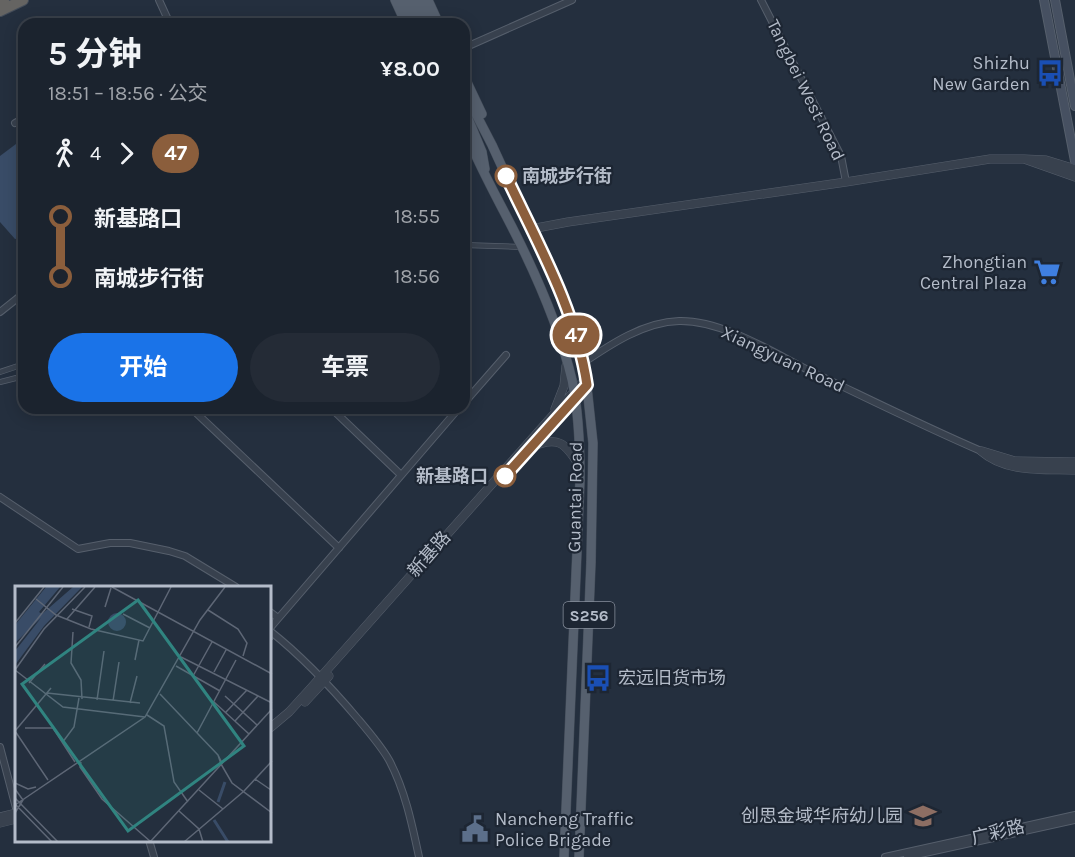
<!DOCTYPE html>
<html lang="zh">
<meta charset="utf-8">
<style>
body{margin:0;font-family:Karla,"Noto Sans SC",sans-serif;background:#242b36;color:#f1f3f6;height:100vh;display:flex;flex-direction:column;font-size:22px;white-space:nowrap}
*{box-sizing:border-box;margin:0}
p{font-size:20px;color:#a0a4aa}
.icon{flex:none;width:33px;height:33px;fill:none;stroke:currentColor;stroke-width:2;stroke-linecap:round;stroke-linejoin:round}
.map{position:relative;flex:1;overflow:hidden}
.sheet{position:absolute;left:18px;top:18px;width:452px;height:396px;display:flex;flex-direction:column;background:#1b232e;border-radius:18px;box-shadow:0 3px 15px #0003,0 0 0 2px #39404a}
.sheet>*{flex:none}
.badge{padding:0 12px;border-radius:20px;font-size:21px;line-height:39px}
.map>.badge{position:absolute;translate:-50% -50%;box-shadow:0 0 0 3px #fff}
.legs{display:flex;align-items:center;gap:9px;height:66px;padding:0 30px;font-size:20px}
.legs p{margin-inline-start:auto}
.overview{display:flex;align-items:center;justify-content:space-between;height:102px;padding:0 30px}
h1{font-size:33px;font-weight:700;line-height:45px}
.cta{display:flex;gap:12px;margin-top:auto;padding:12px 30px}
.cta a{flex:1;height:69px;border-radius:36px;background:#1a73e8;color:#fff;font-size:24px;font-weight:700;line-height:69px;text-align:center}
.cta a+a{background:#242b36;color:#f1f3f6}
ul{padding:0 30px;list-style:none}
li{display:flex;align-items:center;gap:21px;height:60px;font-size:22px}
li i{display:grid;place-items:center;width:9px;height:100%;margin:0 8px;background:currentColor}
li i::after{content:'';width:15px;height:15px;margin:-8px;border:4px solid;border-radius:50%;background:#1b232e}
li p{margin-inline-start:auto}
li:first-child i{background:linear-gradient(#0000 50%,currentColor 0)}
li:last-child i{background:linear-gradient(currentColor 50%,#0000 0)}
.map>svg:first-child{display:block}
.water{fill:#394c67}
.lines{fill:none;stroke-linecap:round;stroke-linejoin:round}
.pedestrian-casing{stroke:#565f6c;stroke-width:6}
.minor-casing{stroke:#565f6c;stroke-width:8}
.tertiary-casing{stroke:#565f6c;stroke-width:9}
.secondary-casing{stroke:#565f6c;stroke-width:10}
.primary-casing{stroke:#414a57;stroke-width:10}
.trunk-casing{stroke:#434c59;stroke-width:12}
.pedestrian{stroke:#38414e;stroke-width:4.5}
.minor{stroke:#38414e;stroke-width:6}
.tertiary{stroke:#38414e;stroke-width:8}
.secondary{stroke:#465061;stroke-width:8}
.primary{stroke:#56606e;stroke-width:9}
.trunk{stroke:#656462;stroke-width:10}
.line-1-casing{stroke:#fff;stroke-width:14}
.line-1{stroke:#8b5e3c;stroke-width:9}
.stop-1-dot{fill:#fff;stroke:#8b5e3c;stroke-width:3}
.labels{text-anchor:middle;stroke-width:4.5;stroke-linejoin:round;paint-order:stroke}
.shield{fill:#1d2633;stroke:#878f9c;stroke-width:1.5}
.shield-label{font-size:16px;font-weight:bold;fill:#b4bcc9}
.poi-label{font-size:18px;fill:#b4bcc9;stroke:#1d2633;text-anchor:end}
.street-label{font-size:18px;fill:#b4bcc9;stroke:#1d2633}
.stop-label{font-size:18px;font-weight:bold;fill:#b4bcc9;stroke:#1d2633;text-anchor:start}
.inset-river{fill:none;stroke:#394c67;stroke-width:3}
.inset-road{fill:none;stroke:#5e6776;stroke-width:1.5}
.view{fill:#308480;fill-opacity:0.15;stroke:#308480;stroke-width:3}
.inset-edge{fill:none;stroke:#b4bcc9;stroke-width:3}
</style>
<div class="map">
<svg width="1075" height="857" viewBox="0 0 1075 857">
<rect width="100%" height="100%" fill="#242f3e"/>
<!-- water -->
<path class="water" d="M24,138V238L15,239L0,222V156Z"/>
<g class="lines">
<defs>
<path id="pedestrian" d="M464,245L521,247
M0,372L24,364
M0,382L24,376"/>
<path id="minor" d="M159,0L170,24
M761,0L841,156L846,182
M464,48L572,0
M15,123L24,118
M0,312L24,293
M583,363C611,344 644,322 679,321C722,320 772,352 810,371C867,398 923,426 981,451
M464,403L506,355
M191,408L339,548
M331,408L401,475
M0,497L78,549L110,543H130L169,551L185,556L236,587
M270,612L278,618
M270,628L459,408
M270,631C303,657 331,687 358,719C369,732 381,746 389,760C405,790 412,824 419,857
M0,747L16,808
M149,840L154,857
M885,857L1075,815
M907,857L1075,820"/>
<path id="tertiary" d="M1075,169L1046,160L1024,159L1075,177
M531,229L568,222L846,182L990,159H1024
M555,409L564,386L566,366
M529,448C558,435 565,442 580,467
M981,451C1006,473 1043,469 1075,470
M982,451L1015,461L1075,462
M305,702L329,676
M270,728L289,712L310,689L586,378
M0,817L16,813
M0,823L16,819"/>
<path id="secondary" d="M1044,0L1075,161
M1055,0L1075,106"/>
<path id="primary" d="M395,0L406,24
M403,0L414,24
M412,0L423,24
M420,0L431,24
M428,0L439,24
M464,76L482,114
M464,91L492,145L565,304L580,346L586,378L593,443L591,562L579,857
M464,109L482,152L485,169
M464,128C478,165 498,199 516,235C539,281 560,329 572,380C579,412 580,447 580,480L564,857"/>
<path id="trunk" d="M0,2L4,0
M0,11L23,0"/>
</defs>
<!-- pedestrian casing -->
<use href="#pedestrian" class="pedestrian-casing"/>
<!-- minor casing -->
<use href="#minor" class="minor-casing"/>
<!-- tertiary casing -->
<use href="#tertiary" class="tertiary-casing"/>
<!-- secondary casing -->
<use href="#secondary" class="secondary-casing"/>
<!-- primary casing -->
<use href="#primary" class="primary-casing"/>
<!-- trunk casing -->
<use href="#trunk" class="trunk-casing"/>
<!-- pedestrian -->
<use href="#pedestrian" class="pedestrian"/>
<!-- minor -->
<use href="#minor" class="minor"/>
<!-- tertiary -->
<use href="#tertiary" class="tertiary"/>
<!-- secondary -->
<use href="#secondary" class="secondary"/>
<!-- primary -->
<use href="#primary" class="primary"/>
<!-- trunk -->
<use href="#trunk" class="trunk"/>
</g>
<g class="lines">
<defs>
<path id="line-1" d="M505,476L587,385C576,310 538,244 506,176"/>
</defs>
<!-- line-1 casing -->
<use href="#line-1" class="line-1-casing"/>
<!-- line-1 -->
<use href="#line-1" class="line-1"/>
</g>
<!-- icons -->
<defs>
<symbol id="bus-bare" viewBox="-9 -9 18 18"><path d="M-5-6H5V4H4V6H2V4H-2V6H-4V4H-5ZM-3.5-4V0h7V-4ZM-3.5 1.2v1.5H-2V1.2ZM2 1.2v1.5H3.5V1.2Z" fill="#1a4fb4" stroke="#1d2633" stroke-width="2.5" paint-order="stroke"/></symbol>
<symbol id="supermarket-bare" viewBox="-9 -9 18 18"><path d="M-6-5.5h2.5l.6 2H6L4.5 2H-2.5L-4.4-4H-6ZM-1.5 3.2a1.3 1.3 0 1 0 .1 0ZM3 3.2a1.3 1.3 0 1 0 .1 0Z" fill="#3f7fe0" stroke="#1d2633" stroke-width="2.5" paint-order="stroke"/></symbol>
<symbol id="school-bare" viewBox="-9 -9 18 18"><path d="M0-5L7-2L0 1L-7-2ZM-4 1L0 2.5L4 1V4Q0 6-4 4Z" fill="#8d6e63" stroke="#1d2633" stroke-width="2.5" paint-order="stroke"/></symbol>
<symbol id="civic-bare" viewBox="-9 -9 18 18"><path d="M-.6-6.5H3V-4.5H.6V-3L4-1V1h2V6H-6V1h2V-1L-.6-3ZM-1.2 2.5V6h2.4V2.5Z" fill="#5c6f8a" stroke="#1d2633" stroke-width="2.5" paint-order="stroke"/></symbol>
</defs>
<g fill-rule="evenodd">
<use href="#bus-bare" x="1031" y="54" width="38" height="38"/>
<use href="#supermarket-bare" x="1028" y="253" width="38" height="38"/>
<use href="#bus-bare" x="579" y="659" width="38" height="38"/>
<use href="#school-bare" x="904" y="797" width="38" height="38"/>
<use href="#civic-bare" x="456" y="810" width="38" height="38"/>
</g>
<!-- markers -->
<g class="stop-1-dot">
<circle cx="506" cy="176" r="10"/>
<circle cx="505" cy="476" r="10"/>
</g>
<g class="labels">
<!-- shield labels -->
<rect class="shield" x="563.5" y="602" width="51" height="26" rx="4.5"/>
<g class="shield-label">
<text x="589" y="621">S256</text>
</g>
<!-- poi labels -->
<g class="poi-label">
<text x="1030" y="69">Shizhu<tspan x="1030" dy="21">New Garden</tspan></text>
<text x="1027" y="268">Zhongtian<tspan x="1027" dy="21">Central Plaza</tspan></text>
<text x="618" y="684" text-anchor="start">宏远旧货市场</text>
<text x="903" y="822">创思金域华府幼儿园</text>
<text x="495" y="825" text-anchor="start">Nancheng Traffic<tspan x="495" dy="21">Police Brigade</tspan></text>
</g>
<!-- street labels -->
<g class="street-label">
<text transform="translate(806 90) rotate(64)" y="6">Tangbei West Road</text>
<text transform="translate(783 359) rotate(25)" y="6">Xiangyuan Road</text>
<text transform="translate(575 497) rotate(-89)" y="6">Guantai Road</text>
<text transform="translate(429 554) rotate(-49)" y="6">新基路</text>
<text transform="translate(998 832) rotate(-13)" y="6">广彩路</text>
</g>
<!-- stop labels -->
<g class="stop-label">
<text x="522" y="182">南城步行街</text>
<text x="488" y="482" text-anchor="end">新基路口</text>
</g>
</g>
<!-- overview -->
<g transform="translate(15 586)">
<rect width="256" height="256" fill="#242f3e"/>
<path d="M31,1H45L24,26L27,28L58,1H67L29,40L0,79V65L26,32L0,57V39ZM93 36a9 9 0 1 1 18 0a9 9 0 1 1-18 0Z" fill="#394c67"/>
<path class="inset-river" d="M203,216L210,196M199,234L213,256"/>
<path class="inset-road" d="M97,1L257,88M21,13L41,29L76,43L128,55L156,1M90,21L96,2M57,23L77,30L74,41M193,24L223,43L232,57L228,70M108,28L135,42M52,33L80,1M257,34V54M0,37L29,1M58,46L56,77L66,94L67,113M0,61L48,1M166,71L257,117M120,74L124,54M161,80L205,105M0,84L48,121L130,131M0,84L29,43L70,1M199,86L211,64M178,90L197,56M14,97L30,78M32,107L125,117M145,108L203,169M210,110L242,139M82,114L89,65M98,115L104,76M199,116L234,148M115,117L122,90M211,126L232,104M132,129L149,140L159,196L173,216M220,135L243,110M10,142H38L60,176M0,145L33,194M0,145L36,102M182,147L221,74M47,157L59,141L64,112M66,176L65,181L87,213L136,256M206,178L203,169L207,177M206,178L217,197L257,227M240,193L256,204M0,197L13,203L21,201M0,203L8,214L0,227M184,204L208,223M229,205L257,175M0,212L43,256M0,218L37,256M0,219L130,131L185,34L210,1M164,225L184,243L188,256M135,256L257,123M169,256L228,206"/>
<path class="view" d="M123,14L229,160L113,245L7,98Z"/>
<rect width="256" height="256" class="inset-edge"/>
</g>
</svg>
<b class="badge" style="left:576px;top:335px;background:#8b5e3c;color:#fff">47</b>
<section class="sheet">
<div class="overview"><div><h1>5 分钟</h1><p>18:51 – 18:56 · 公交</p></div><b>¥8.00</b></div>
<div class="legs"><svg class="icon" aria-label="walk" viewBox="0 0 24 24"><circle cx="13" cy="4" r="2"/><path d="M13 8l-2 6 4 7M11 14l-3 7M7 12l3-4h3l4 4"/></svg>4<svg class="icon" aria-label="forward" viewBox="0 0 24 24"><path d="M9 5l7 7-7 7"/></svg><b class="badge" style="background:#8b5e3c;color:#fff">47</b></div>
<ul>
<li><i style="color:#8b5e3c"></i><b>新基路口</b><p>18:55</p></li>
<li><i style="color:#8b5e3c"></i><b>南城步行街</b><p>18:56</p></li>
</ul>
<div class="cta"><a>开始</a><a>车票</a></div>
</section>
</div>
